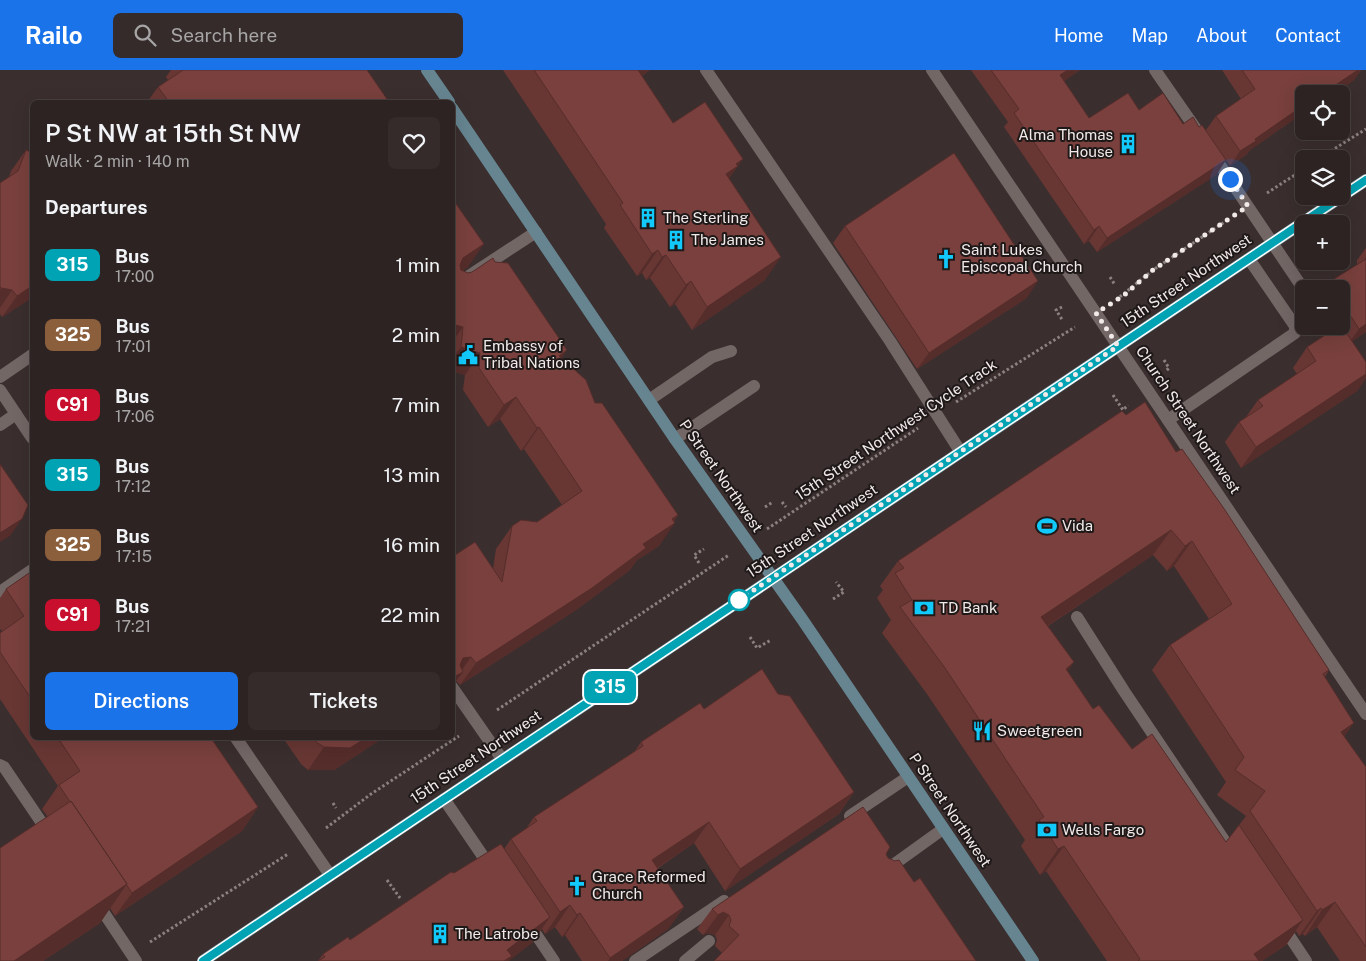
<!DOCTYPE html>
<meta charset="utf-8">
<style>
body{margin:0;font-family:"Public Sans",sans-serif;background:#342b2a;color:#f1f3f6;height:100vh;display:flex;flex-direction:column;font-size:19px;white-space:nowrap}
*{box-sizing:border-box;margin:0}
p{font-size:16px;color:#a6a4a5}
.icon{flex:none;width:28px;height:28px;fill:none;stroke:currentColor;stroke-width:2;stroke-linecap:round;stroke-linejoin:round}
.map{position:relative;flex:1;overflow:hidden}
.side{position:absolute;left:30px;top:30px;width:425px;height:640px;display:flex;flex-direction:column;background:#2c2322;border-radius:8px;box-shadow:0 5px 20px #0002,0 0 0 1px #484040}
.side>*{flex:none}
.badge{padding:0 10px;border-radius:8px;font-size:18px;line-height:32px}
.buttons{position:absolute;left:1295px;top:15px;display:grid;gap:10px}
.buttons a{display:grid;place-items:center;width:55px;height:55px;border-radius:8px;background:#2c2322;box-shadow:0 5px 20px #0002,0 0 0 1px #484040;font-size:25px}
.you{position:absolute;width:25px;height:25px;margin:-12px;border:4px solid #fff;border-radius:50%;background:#1a73e8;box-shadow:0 0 0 8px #1a73e833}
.map>.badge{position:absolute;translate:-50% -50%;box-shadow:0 0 0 2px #fff}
h2{padding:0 15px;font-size:19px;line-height:45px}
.round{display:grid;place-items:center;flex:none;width:52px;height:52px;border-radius:8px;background:#342b2a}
.headline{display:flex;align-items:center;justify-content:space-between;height:85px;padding:0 15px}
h1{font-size:24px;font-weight:600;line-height:38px}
.action{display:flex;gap:10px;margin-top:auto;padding:10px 15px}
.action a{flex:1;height:58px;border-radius:8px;background:#1a73e8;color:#fff;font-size:20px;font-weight:600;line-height:58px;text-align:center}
.action a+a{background:#342b2a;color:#f1f3f6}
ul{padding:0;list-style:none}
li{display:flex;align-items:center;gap:15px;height:70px;padding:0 15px}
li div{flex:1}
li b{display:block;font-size:19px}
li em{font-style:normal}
li .badge{min-width:55px;font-weight:700;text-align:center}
header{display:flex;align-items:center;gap:30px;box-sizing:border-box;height:70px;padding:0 25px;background:#1a73e8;color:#fff}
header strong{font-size:24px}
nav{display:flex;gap:28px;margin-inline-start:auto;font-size:18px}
.search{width:350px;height:45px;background:#342b2a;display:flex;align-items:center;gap:12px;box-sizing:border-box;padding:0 18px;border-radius:8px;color:#a6a4a5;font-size:19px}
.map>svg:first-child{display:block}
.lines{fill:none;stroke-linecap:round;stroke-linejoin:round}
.path{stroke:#8a8180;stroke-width:3;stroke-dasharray:2.5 2.5;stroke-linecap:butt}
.service{stroke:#736766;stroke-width:12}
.minor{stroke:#736766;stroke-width:12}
.secondary{stroke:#668591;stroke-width:12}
.wall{fill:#683734;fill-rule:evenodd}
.shaded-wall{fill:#552d2b}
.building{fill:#79403d;stroke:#552d2b}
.line-casing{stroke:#fff;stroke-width:11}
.line{stroke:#00a3b4;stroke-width:8}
.walk{stroke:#f1eae9;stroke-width:5;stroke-dasharray:0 9}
.stop-dot{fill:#fff;stroke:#00a3b4;stroke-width:2.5}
.labels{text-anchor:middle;stroke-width:4;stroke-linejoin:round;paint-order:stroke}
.poi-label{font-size:15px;fill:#f1eae9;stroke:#1e1918;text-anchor:start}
.street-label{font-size:15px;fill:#f1eae9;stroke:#1e1918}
</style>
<header>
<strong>Railo</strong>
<div class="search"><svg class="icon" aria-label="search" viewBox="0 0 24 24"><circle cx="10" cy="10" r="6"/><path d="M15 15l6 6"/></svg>Search here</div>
<nav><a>Home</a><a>Map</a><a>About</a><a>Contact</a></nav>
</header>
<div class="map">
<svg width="1366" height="891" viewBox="0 0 1366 891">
<rect width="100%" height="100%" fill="#3a2f2e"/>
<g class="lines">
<!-- path -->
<path class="path" d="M1318,89L1366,59
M1267,123L1304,99
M1110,207L1115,215
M1116,230L1153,200L1229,149
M1062,237L1056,240L1063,251
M1164,290L1169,298L1165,302
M1113,325L1123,340L1128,335
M956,332L1075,257
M782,432L786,437
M765,437L773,432
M767,459L918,358
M699,493L694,485L704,479
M833,529L844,522L836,512
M750,567L757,578L771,570
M497,640L729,485
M333,733L336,738
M326,758L371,724L459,666
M387,810L400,828
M150,872L288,784"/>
<!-- service -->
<path class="service" d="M706,0L890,271L960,381
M1155,0L1198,62
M1212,83L1304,220
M452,217L536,162
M1328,256L1341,275
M0,307L32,285
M649,330L712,287L731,281
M1168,350L1295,263V256L1249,189
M0,355L16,344
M675,369L754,316
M0,522L32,500
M1077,547L1124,621L1234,785
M452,617L502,689
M0,695L4,697L50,765
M444,729L491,798
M850,746L908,707
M886,800L943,759
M96,831L136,891
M529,854L554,891
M1282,855L1306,891
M635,891L724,831
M685,891L709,871"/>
<!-- minor -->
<path class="minor" d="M932,0L1366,644
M0,320L32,368
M236,668L330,805"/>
<!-- secondary -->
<path class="secondary" d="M427,0L449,32
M452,38L675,369L802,549L1033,891
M203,891L1366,110"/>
</g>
<!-- wall -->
<path class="wall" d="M171,0H367L389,32H147L158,17L168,10L166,7Z
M503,0H650L642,6L673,53L729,109L765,210L692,260L675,234L670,237L650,208L646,210L642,203L637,206L604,158L606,154Z
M971,0H1080L1064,11L1089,48L1139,40L1183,54L1199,57L1206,60L1216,46L1241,29L1222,0H1361L1354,10L1334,24H1304L1299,46L1250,80L1246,85L1230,96L1226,90L1216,105L1097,182L1089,171L1084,174L1004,57L1008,52Z
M26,80L32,83V233L30,229L2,247L0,244V113L9,107L11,101Z
M452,128L468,197L463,200L561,288L678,445L659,476L637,490L630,500L576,540L460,615L456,611L452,616V487L493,499L496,479L512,456L537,452L562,435L524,379L521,381L500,349L488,357L463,320L465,305L452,301Z
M845,156L1027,228L917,299L833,173Z
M1366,178V262L1352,271L1366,292V308L1357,321L1241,398L1225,372L1239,352L1246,347L1258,330L1297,304L1293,298L1307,277L1338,256H1341V219H1328L1334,209L1357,195V190Z
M1126,345L1176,382L1329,600L1325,607L1344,666L1366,697V891H1340L1317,857L1305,866L1303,864L1299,866L1296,861L1286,875L1262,891H1107L1046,801L1040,805L1021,776L1025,770L927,624L882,563L891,550L877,528L883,520L880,516L898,491ZM1153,485L1167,501L1174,496L1209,549L1170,575L1152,600L1226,712L1217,725L1246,746L1226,772L1093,639L1067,601L1074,592L1048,556Z
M32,501V668H211L258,737L242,761L115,846L110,838L100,853L43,891H0L48,747L42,739L58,716L0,629V563L2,561L0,559V528L6,519Z
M778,624L854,722L839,744L725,821L694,773L658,798L684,837L668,859L622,891H582L565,865L562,867L555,857L545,864L542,859L532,873L318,891L323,884L350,870L454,803L504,779L511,769L526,759L534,747L635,681L641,672L704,639Z
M283,668H383L334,700H308L301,694Z
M886,784L888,788L914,812L976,891L722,883L715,876L717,870L715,865L708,863L703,865L697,859L712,839Z"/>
<!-- shaded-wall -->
<path class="shaded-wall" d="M634,0H650L620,20Z
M1068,0H1080L1050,20L1060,5Z
M1358,0H1361L1354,10L1334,24H1327L1331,18Z
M1304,35V47L1299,46L1250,80L1246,85L1230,96L1240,81L1255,69Z
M743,89L722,119L726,104L736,94Z
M1226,90L1216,105L1097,182L1107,168Z
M1099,156L1089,171L1084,174L1094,160Z
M484,174L468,197L452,207L463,188Z
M658,180L642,203L637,206L652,184Z
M666,185L650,208L646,210L662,187Z
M781,187L765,210L692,260L707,237Z
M691,211L675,234L670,237L686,215Z
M1038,211L1027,228L917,299L929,283Z
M32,216V224L30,229L2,247L17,226Z
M1,218L12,220L0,238V220Z
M452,254L463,257L452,272Z
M1366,254V262L1349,273L1359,259Z
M461,277L480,283L465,305L452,301V288Z
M567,280L551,303L559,286Z
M1366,304V308L1357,321L1241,398L1256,377Z
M516,327L500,349L488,357L504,335Z
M539,357L524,379L521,381L537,358Z
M678,445L671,456L675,453L659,476L637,490L630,500L576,540L460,615L476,593L643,474L672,449Z
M22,449L10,466L0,472V463Z
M1171,460L1153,485L1023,572L1041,547Z
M1192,471L1174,496L1167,501L1185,476Z
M471,587L459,604L463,602L452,616V603L463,588Z
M1074,592L1056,617L1066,599Z
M1354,653L1336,678L1341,662Z
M366,668H383L334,700H308L324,677Z
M854,722L839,744L725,821L740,799Z
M258,737L242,761L115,846L132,823Z
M709,752L694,773L637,811L652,790Z
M1064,776L1046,801L1040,805L1058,779Z
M127,814L100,853L43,891H14Z
M1335,832L1317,857L1305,866L1322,840Z
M570,835L555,857L545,864L560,842Z
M684,837L668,859L622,891H608L610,888Z
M1321,838L1303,864L1299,866L1317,841Z
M723,842L729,845L715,865L708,863L703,865L718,845Z
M580,843L565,865L562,867L577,845Z
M550,847L532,873L509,891H499L507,880Z
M1303,850L1286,875L1262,891H1248L1254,884Z"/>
<!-- building -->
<path class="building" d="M183,0H367L389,32H169L158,17Z
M534,0H638L673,53L705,32L743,89L736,94L738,96L726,104L781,187L707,237L691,211L686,215L666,185L662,187L658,180L652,184L620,135L623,133Z
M991,0H1068L1060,5L1089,48L1128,23L1139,40L1163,23L1183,54L1193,47L1199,57L1202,55L1226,90L1107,168L1099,156L1094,160L1014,43L1019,39Z
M1242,0H1358L1331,18L1330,24H1304V35L1255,69L1256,71L1240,81L1216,46L1255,19Z
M26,80L32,83V216L17,226L12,220L1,218L0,217V113L18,101Z
M954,83L1038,211L929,283L845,156Z
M452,128L484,174L463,188L460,195L461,200L468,203L472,202L493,188L495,192L508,193L567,280L559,286L586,310L595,333H602L678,445L672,449L675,453L643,474L646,478L592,518L476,593L471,587L463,588L460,595L463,602L452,608V487L475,472L502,512L512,456L521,450L537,452L582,421L539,357L537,358L516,327L504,335L479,298L480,283L461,277L463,257L452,254Z
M1366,187V254L1359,259L1345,237L1341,235V219H1330L1337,214L1334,209L1366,189Z
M1341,255L1366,292V304L1256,377L1239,352L1263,336L1258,330L1316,291L1307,277L1339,256H1341Z
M1145,332L1176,382L1182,379L1225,440L1329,600L1323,604L1354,653L1341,662L1366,697V877L1335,832L1322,840L1321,838L1317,841L1250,741L1265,721L1235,700L1244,687L1170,575L1232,534L1192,471L1185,476L1171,460L1041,547L1074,592L1066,599L1093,639L1099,635L1132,679L1152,664L1226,772L1239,755L1303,850L1254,884L1259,891H1138L1140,889L1064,776L1058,779L1039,750L1044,747L945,598L900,537L912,530L895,503L904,498L898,491L1122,341L1126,345Z
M0,394L28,435L22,449L0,463Z
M32,501V630L0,582V563L24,546L6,519Z
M762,599L778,624L790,626L854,722L740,799L709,752L652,790L684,837L610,888L580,843L577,845L570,835L560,842L511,769L537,751L534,747L643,676L641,672L700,633L704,639Z
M58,668H211L258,737L132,823L126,814H127L71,731L70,732L59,715L80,701Z
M314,668H366L350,678L324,677L316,672Z
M71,731L127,814L14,891H0V778Z
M863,737L890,777L886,784L888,788L895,791L899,790L914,812L920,808L976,891H714L739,865L729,856L731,850L729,845L723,842L718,845L712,839Z
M501,774L550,847L507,880L512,886L504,891H318L325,887L323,884L348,867L350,870L451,802L454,803Z"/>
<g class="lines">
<defs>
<path id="line" d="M203,891L1366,110"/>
</defs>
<!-- line casing -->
<use href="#line" class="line-casing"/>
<!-- line -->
<use href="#line" class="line"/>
<!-- walk -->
<path class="walk" d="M739,530L1118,276L1096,243L1123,226L1153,200L1248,136L1230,109"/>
</g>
<!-- icons -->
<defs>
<symbol id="building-bare" viewBox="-9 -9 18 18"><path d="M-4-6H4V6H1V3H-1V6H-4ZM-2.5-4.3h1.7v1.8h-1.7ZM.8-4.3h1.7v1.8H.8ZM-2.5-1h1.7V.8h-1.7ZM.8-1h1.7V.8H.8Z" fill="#11cafb" stroke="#1e1918" stroke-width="2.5" paint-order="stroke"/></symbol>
<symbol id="church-bare" viewBox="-9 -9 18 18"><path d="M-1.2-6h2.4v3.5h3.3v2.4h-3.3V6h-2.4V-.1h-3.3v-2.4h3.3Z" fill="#11cafb" stroke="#1e1918" stroke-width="2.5" paint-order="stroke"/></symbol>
<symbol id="civic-bare" viewBox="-9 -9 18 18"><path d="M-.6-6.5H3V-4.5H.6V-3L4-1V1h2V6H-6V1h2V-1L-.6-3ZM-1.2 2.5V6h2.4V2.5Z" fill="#11cafb" stroke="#1e1918" stroke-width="2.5" paint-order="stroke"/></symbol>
<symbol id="stadium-bare" viewBox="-9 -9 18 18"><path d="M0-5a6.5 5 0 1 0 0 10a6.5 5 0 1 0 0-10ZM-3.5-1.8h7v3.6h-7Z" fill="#11cafb" stroke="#1e1918" stroke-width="2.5" paint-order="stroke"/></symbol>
<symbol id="bank-bare" viewBox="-9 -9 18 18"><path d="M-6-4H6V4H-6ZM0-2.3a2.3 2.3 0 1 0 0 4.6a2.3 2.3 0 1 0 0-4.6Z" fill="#11cafb" stroke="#1e1918" stroke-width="2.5" paint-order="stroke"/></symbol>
<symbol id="restaurant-bare" viewBox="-9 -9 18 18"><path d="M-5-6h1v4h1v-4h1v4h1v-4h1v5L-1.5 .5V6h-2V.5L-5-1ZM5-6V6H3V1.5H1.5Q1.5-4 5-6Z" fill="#11cafb" stroke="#1e1918" stroke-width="2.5" paint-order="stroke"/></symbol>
</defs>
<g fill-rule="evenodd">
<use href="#building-bare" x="1114" y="60" width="28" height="28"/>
<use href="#building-bare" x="634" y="134" width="28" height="28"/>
<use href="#building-bare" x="662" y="156" width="28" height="28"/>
<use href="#church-bare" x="932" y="175" width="28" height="28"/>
<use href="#civic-bare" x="454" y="271" width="28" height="28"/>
<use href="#stadium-bare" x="1033" y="442" width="28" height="28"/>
<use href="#bank-bare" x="910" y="524" width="28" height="28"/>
<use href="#restaurant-bare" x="968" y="647" width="28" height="28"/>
<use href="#bank-bare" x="1033" y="746" width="28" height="28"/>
<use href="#church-bare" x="563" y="802" width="28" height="28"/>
<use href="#building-bare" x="426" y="850" width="28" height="28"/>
</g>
<!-- markers -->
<circle class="stop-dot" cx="739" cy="530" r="10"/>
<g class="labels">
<!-- poi labels -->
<g class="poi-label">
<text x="1113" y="70" text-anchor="end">Alma Thomas<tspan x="1113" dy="17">House</tspan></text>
<text x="663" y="153">The Sterling</text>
<text x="691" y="175">The James</text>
<text x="961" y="185">Saint Lukes<tspan x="961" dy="17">Episcopal Church</tspan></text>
<text x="483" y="281">Embassy of<tspan x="483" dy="17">Tribal Nations</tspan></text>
<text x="1062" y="461">Vida</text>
<text x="939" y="543">TD Bank</text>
<text x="997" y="666">Sweetgreen</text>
<text x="1062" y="765">Wells Fargo</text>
<text x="592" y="812">Grace Reformed<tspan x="592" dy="17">Church</tspan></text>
<text x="455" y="869">The Latrobe</text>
</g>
<!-- street labels -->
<g class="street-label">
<text transform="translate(1186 211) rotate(-34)" y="5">15th Street Northwest</text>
<text transform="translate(1188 350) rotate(56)" y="5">Church Street Northwest</text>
<text transform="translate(896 360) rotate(-34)" y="5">15th Street Northwest Cycle Track</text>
<text transform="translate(721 406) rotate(55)" y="5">P Street Northwest</text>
<text transform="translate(812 461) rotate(-34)" y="5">15th Street Northwest</text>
<text transform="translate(476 687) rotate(-34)" y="5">15th Street Northwest</text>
<text transform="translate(950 740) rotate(56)" y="5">P Street Northwest</text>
</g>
</g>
</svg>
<div class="buttons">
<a><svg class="icon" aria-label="locate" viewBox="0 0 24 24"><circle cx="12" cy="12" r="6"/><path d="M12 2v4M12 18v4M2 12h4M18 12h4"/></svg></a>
<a><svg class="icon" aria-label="layers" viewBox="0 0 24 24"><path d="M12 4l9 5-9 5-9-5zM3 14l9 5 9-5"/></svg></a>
<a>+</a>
<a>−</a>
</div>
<div class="you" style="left:1230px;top:109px"></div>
<b class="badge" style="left:610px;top:617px;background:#00a3b4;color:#fff">315</b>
<section class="side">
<div class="headline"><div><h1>P St NW at 15th St NW</h1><p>Walk · 2 min · 140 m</p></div><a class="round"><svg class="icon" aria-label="heart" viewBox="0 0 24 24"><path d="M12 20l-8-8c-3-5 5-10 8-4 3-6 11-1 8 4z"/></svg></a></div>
<h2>Departures</h2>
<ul>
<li><span class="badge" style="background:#00a3b4;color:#fff">315</span><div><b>Bus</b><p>17:00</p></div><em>1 min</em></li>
<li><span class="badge" style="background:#8b5e3c;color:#fff">325</span><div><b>Bus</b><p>17:01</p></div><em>2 min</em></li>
<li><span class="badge" style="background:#c8102e;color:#fff">C91</span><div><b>Bus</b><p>17:06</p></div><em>7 min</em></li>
<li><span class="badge" style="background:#00a3b4;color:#fff">315</span><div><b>Bus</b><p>17:12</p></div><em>13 min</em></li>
<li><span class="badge" style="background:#8b5e3c;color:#fff">325</span><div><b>Bus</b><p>17:15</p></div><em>16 min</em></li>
<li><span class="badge" style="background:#c8102e;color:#fff">C91</span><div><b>Bus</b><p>17:21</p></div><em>22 min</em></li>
</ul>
<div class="action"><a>Directions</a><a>Tickets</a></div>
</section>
</div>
